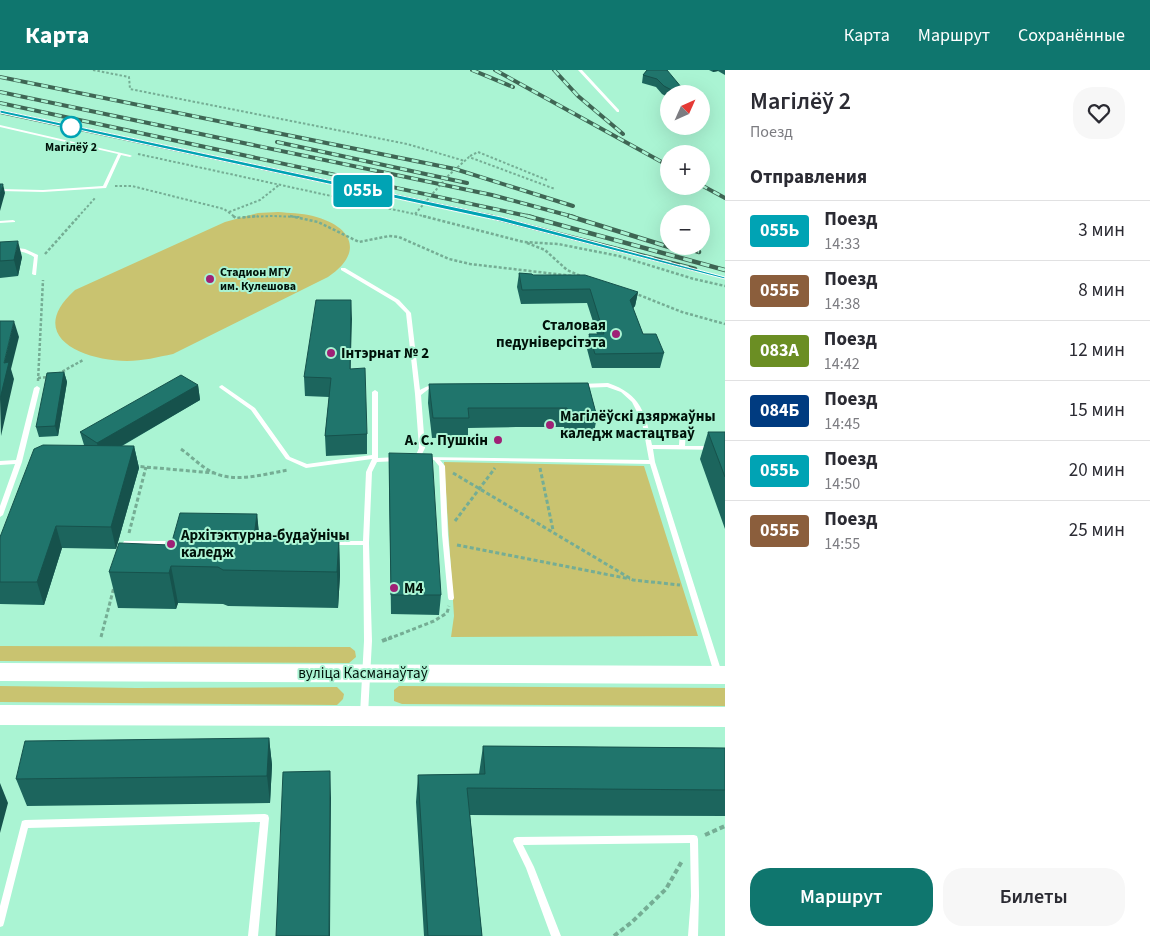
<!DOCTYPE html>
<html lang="ru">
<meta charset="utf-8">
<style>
body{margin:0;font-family:"Source Sans 3",sans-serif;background:#f7f7f7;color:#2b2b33;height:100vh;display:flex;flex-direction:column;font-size:19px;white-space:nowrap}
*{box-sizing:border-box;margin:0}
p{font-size:16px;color:#7c7c81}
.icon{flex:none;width:28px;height:28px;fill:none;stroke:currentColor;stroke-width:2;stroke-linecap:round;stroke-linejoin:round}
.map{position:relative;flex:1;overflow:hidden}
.sheet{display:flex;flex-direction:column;background:#fff;width:425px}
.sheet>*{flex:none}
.badge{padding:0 10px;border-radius:4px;font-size:18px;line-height:32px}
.needle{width:32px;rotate:45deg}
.buttons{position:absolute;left:660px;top:15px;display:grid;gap:10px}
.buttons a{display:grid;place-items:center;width:50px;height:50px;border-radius:50%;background:#fff;box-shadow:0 5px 20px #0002;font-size:25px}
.map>.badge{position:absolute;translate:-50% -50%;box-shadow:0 0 0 2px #fff}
h2{padding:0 25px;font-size:19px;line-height:45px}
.round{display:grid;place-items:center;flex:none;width:52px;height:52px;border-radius:20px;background:#f7f7f7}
.overview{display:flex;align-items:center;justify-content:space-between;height:85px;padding:0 25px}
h1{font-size:24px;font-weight:600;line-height:38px}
.primary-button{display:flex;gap:10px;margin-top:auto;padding:10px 25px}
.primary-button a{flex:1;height:58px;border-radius:20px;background:#0f766e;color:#fff;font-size:20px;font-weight:600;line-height:58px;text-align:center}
.primary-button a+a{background:#f7f7f7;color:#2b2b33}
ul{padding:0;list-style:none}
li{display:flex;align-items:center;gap:15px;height:60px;padding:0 25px;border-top:1px solid #e1e1e2}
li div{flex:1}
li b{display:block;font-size:19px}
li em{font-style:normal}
li .badge{min-width:55px;font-weight:700;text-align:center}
header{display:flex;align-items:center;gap:30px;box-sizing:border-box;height:70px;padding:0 25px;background:#0f766e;color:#fff}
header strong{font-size:24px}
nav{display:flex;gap:28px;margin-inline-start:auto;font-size:18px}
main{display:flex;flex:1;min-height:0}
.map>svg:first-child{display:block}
.green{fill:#c9c370}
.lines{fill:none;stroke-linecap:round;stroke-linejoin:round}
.path-far3{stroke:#75ad94;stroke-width:2;stroke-dasharray:2.5 2;stroke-linecap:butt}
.path-far2{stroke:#75ad94;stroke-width:2.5;stroke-dasharray:3 2;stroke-linecap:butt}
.path-far1{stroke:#75ad94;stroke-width:3;stroke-dasharray:4 2.5;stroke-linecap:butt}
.path{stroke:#75ad94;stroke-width:4;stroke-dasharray:5 3;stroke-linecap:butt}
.lane{fill:#fff;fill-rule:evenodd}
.primary{fill:#fff;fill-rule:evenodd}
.rail-far1-casing{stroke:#3f6654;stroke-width:4}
.rail-casing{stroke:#3f6654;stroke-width:4.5}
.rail-far1{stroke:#aaf4d3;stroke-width:2.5;stroke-dasharray:7;stroke-linecap:butt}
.rail{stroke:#aaf4d3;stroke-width:3;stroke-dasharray:9;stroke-linecap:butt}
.wall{fill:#1c655d}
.shaded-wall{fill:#16524c}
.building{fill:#20756c;stroke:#16524c}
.line{fill:#00a3b4;stroke:#fff}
.stop-dot{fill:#fff;stroke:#00a3b4;stroke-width:2.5}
.poi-dot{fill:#9f2176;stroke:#aaf4d3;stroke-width:2}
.labels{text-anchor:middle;stroke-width:4;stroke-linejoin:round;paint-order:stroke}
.far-stop-label{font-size:12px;font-weight:bold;fill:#00120a;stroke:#aaf4d3}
.far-poi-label{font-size:12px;font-weight:bold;fill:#00120a;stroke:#aaf4d3;text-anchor:start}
.poi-label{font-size:15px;font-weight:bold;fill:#00120a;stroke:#aaf4d3;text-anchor:start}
.street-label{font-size:15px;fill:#00120a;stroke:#aaf4d3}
</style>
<header>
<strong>Карта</strong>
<nav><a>Карта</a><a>Маршрут</a><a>Сохранённые</a></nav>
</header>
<main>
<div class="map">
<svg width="725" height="866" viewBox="0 0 725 866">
<rect width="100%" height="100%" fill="#aaf4d3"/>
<!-- green -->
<path class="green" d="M278,142C289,143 301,143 313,146C352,156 365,182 328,207L173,284C158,287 143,291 127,291C83,291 24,266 75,220L225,152L258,143Z
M444,392L644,396L698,566L451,567L454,546Z
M0,576L350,577L355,581L356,587L349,593L0,591Z
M0,616L136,618L337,617L344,624L343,629L337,635L0,632Z
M399,616L725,618V636L402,634L394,631V620Z"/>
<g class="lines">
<!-- path-far3 -->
<path class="path-far3" d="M93,0L129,7L130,19L407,74L465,91
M138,84L428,147
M470,86L478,82L547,110
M115,116H132L224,139L235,147
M229,142L260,130L279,115
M415,144L449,105L469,87L555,119
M78,147L96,127
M243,147L272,146L300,147"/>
<!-- path-far2 -->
<path class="path-far2" d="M233,146L236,148L258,146
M290,146L318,152L359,172L389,166L399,167L449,189L470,194L573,206
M423,146L524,172L558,174L619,186L694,209L725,216
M527,173L545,180L567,200L583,207
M45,184L79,146
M634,223L682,242L725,254
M58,304L83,290
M38,308L50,307
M38,311L43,210"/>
<!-- path-far1 -->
<path class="path-far1" d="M181,379C191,386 199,395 210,401C233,414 264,404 288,400
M134,396L214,403
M540,398L553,460
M453,403L633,510L680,515
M455,451L495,398
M129,463L146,397
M457,475L630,509
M101,567L114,517
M388,569L434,551L447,543L449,536"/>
<!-- path -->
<path class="path" d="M382,571L392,567
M705,765L725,756
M614,866L632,852L666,819L682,791"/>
<!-- lane -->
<path class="lane" d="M578,0H582L619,40V42H617Z
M0,55L130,85L132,86L130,87L121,85L106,118L43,122L0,121V119L43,120L103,116L118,84L0,57Z
M13,150L15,151V152L0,153V151Z
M10,177L25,179L38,185L36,205H34L32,204L34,187C23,180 12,180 0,180V178Z
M341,198H345L399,230L411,243L420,320C426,317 434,312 440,316L439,317L430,318L421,325L425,378L420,388L415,389L412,387L413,386L416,385L419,378L415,324L406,243L395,232L341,200Z
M608,313C641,324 646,344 652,375H679L680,360L683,358L686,360L685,376H725V380L653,379L655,392L722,603L721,605L718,606L715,605L714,603L650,394L440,390L445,396L448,465L454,528L453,530H449L448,528L442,465L439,396L434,390L422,389L421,388L422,387L649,390L642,352L632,332L621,322L607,317L580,318L577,316L580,314Z
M222,315L255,338L290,387L307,394L372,385V322L375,320L378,322V388L398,387L401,389L398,391L377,392L372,402L369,473L372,571L368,644L367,646L364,647L361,646L360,644L364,571L363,475H333L330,473L333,471H363L366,402L372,389L306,398L286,389L251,340L220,318L219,317L220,316Z
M37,316L40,318L22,392L3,445L0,447V436L15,394L0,395V391L16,390L34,318Z
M124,471H180L183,473L180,475H124L123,473Z
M265,744L268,745L269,748L258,866H248L260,752L28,758L4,853L3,856L0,857V836L22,751L25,750Z
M694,765L697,766L698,769L699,826L698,866H688L691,826L690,773L523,775L534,797L561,866H551L526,798L513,771L514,768L517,767Z"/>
<!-- primary -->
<path class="primary" d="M0,593L725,596V614L0,611Z
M0,635L725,637V657L0,655Z"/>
<defs>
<path id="rail-far1" d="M472,0L513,17
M495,0L669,96
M554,0L578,26L623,64
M0,7L455,99L573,136
M0,22L492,125L574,147
M0,33L532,147
M0,42L493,147
M277,72L467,113
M701,115L725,128"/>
<path id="rail" d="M488,146L695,199
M527,146L725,200
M569,146L669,177
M681,176L699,182"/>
</defs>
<!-- rail-far1 casing -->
<use href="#rail-far1" class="rail-far1-casing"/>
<!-- rail casing -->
<use href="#rail" class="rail-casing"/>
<!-- rail-far1 -->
<use href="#rail-far1" class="rail-far1"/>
<!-- rail -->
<use href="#rail" class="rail"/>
</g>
<!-- wall -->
<path class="wall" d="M647,0L687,24H669V28L662,24L656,17L642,13L643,5Z
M709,0H725V5L718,1L713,2Z
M0,172L22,187L18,206L0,208Z
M519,203L638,222L635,236L633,238L643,264L664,283L660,298H592L587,279L589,264H597L587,233L521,234L517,217Z
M351,230L350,299L367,364V384L326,386L325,366L329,327L305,326L304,307Z
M64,302L67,312L58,366L39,367L36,357Z
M588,313L597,347L593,367H566L564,357H516L468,358V367L432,368L428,333L429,314Z
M198,315L200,330L122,376H134L139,398L116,479L62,478L44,535L0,534V467L84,375L80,362Z
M708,362H725V459L700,389Z
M389,383L441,525L439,545L391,544L389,403Z
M257,444L259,467L339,468L340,505L338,538L228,536L223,534L178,533L176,539L118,538L109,502L171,475Z
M269,668L272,695L270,733L27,736L16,709Z
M483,676L725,678V746L470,745L482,866H424L416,732L418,705L479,704Z"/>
<!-- shaded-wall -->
<path class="shaded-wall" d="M713,0H718V1L713,2Z
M3,114L5,123L0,141V124Z
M18,171L22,187L18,206L14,190Z
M638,222L635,236L628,244L630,230Z
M351,230L352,249L350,318V299Z
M14,251L19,267L11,299L14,309L1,366L0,329L4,293Z
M64,302L67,312L58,366L55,356Z
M198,315L200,330L100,388L97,373Z
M134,376L139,398L116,479L111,457Z
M257,444L261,481L254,467Z
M56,456L62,478L44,535L37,512Z
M339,468L340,505L338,538L337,502Z
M171,496L178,533L176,539L169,503Z
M269,668L272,695L270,733L267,706Z
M330,701L331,728L330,866H329Z
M0,713L8,733L0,763Z"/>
<!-- building -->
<path class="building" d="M647,0H667L687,24H679L664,16L657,9L643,5Z
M0,114H3L0,124Z
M18,171L14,190L0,191V172Z
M519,203L532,204L533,205H585L638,222L630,230L643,264H656L664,283L595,284L589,264H604L590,219L522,220Z
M316,230H351L350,299L365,298L367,364L325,366L331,308L304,307Z
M0,251H14L4,293L9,292L0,329Z
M64,302L55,356L36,357L47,303Z
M181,305L198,315L97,373L80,362Z
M588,313L597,347H570L567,338H468L469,348H433L429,314Z
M708,362H725V407Z
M43,375L134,376L111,457L56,456L37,512H0V467L34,379Z
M389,383L432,384L441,525H391Z
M180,443L257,444L254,467L339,468L337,502L223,500L218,497L171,496L169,503L109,502L119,473L171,475Z
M269,668L267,706L16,709L25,671Z
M483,676L725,678V720L467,718L482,866H428L418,705L485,704Z
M330,701L329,866H276L283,702Z"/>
<!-- line -->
<path class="line" d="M0,40L501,147L725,207V209L500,151L0,43Z"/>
<!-- markers -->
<circle class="stop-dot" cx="71" cy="57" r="10"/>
<g class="poi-dot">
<circle cx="210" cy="209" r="5"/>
<circle cx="616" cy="264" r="5"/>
<circle cx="331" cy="283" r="5"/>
<circle cx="550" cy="355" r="5"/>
<circle cx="498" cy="370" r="5"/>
<circle cx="171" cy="474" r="5"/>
<circle cx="394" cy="518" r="5"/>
</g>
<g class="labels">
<!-- far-stop labels -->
<g class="far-stop-label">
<text x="71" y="81">Магілёў 2</text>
</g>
<!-- far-poi labels -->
<g class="far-poi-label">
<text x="220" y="206">Стадион МГУ<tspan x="220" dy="14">им. Кулешова</tspan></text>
</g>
<!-- poi labels -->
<g class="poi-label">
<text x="606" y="260" text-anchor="end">Сталовая<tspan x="606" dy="17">педуніверсітэта</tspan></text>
<text x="341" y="288">Інтэрнат № 2</text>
<text x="560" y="351">Магілёўскі дзяржаўны<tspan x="560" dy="17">каледж мастацтваў</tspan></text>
<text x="488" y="375" text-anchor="end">А. С. Пушкін</text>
<text x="181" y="470">Архітэктурна-будаўнічы<tspan x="181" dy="17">каледж</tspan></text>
<text x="404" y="523">M4</text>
</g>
<!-- street labels -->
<g class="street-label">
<text x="363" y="608">вуліца Касманаўтаў</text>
</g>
</g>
</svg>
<div class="buttons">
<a><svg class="needle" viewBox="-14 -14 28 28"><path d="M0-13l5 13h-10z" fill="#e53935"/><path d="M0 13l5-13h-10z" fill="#7c7c81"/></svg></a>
<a>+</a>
<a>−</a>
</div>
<b class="badge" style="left:363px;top:121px;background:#00a3b4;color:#fff">055Ь</b>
</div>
<section class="sheet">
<div class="overview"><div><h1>Магілёў 2</h1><p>Поезд</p></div><a class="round"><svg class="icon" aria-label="heart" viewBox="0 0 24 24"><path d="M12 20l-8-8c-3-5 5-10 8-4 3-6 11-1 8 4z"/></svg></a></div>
<h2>Отправления</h2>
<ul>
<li><span class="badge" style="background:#00a3b4;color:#fff">055Ь</span><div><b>Поезд</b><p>14:33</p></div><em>3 мин</em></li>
<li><span class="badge" style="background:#8b5e3c;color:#fff">055Б</span><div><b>Поезд</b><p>14:38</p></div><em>8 мин</em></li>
<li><span class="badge" style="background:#6b8e23;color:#fff">083А</span><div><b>Поезд</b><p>14:42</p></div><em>12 мин</em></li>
<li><span class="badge" style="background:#003b80;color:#fff">084Б</span><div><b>Поезд</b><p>14:45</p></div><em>15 мин</em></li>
<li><span class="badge" style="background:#00a3b4;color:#fff">055Ь</span><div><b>Поезд</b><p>14:50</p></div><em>20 мин</em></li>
<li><span class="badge" style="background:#8b5e3c;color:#fff">055Б</span><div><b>Поезд</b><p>14:55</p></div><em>25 мин</em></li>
</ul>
<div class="primary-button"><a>Маршрут</a><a>Билеты</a></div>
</section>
</main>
